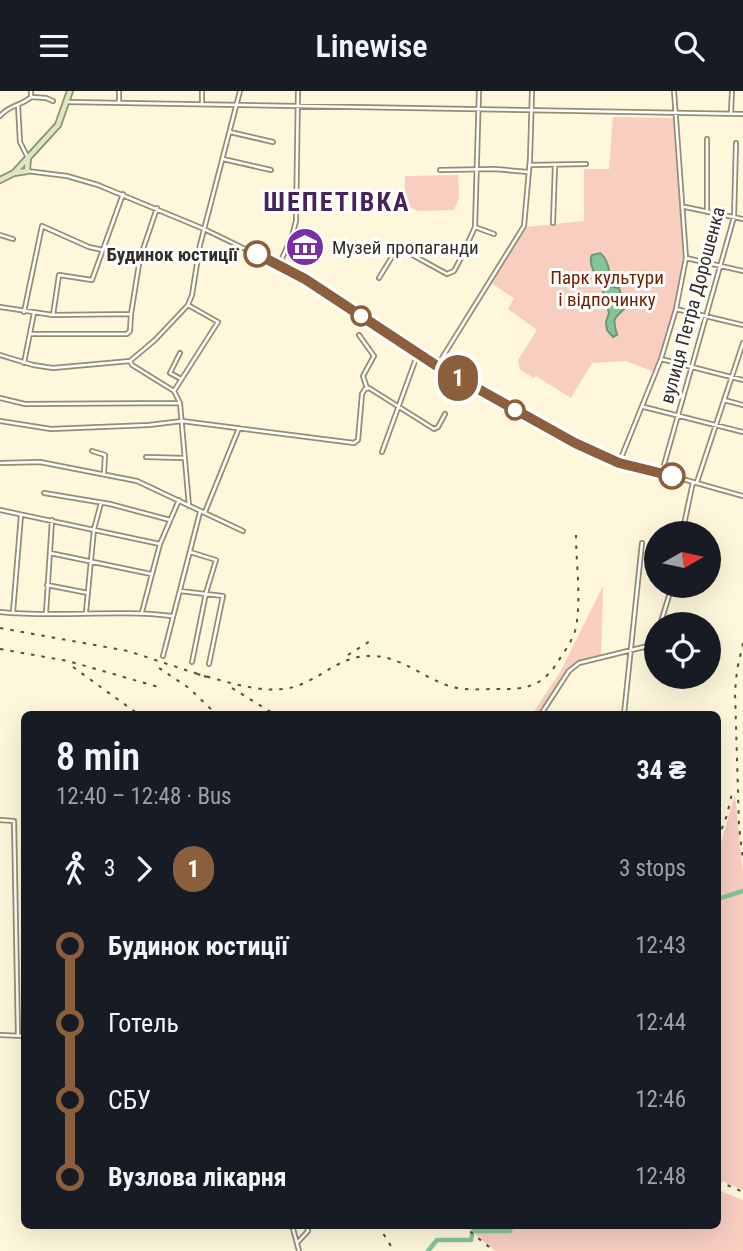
<!DOCTYPE html>
<meta charset="utf-8">
<style>
body{margin:0;font-family:"Roboto Condensed",sans-serif;background:#20242c;color:#f1f3f6;height:100vh;display:flex;flex-direction:column;font-size:26px;white-space:nowrap}
*{box-sizing:border-box;margin:0}
p{font-size:23px;color:#9ea1a6}
.icon{flex:none;width:38px;height:38px;fill:none;stroke:currentColor;stroke-width:2;stroke-linecap:round;stroke-linejoin:round}
.map{position:relative;flex:1;overflow:hidden}
.details{position:absolute;left:21px;top:620px;width:700px;height:518px;display:flex;flex-direction:column;background:#171b24;border-radius:10px;box-shadow:0 7px 28px #0002}
.details>*{flex:none}
.badge{padding:0 14px;border-radius:23px;font-size:24px;line-height:46px}
.needle{width:46px;rotate:81deg}
.tools{position:absolute;left:644px;top:430px;display:grid;gap:14px}
.tools a{display:grid;place-items:center;width:77px;height:77px;border-radius:50%;background:#171b24;box-shadow:0 7px 28px #0002;font-size:35px}
.map>.badge{position:absolute;translate:-50% -50%;box-shadow:0 0 0 4px #fff}
.legs{display:flex;align-items:center;gap:10px;height:77px;padding:0 35px;font-size:23px}
.legs p{margin-inline-start:auto}
.head{display:flex;align-items:center;justify-content:space-between;height:119px;padding:0 35px}
h1{font-size:38px;font-weight:600;line-height:52px}
ul{padding:0 35px;list-style:none}
li{display:flex;align-items:center;gap:24px;height:77px;font-size:26px}
li i{display:grid;place-items:center;width:10px;height:100%;margin:0 9px;background:currentColor}
li i::after{content:'';width:18px;height:18px;margin:-9px;border:5px solid;border-radius:50%;background:#171b24}
li p{margin-inline-start:auto}
li:first-child i{background:linear-gradient(#0000 50%,currentColor 0)}
li:last-child i{background:linear-gradient(currentColor 50%,#0000 0)}
header{display:flex;justify-content:space-between;align-items:center;height:91px;padding:0 35px;background:#171b24;font-size:32px;font-weight:600}
.map>svg:first-child{display:block}
.green{fill:#f8cec1}
.water{fill:#85c498;stroke:#6c9775;stroke-width:2}
.lines{fill:none;stroke-linecap:round;stroke-linejoin:round}
.river{stroke:#85c498;stroke-width:4.5}
.minor-casing{stroke:#938d73;stroke-width:6}
.secondary-casing{stroke:#938d73;stroke-width:8}
.minor{stroke:#fff;stroke-width:2.5}
.secondary{stroke:#dce8c0;stroke-width:4.5}
.rail{stroke:#534f41;stroke-width:2;stroke-dasharray:3.5 7;stroke-linecap:butt}
.line-1-casing{stroke:#fff;stroke-width:16}
.line-1{stroke:#8b5e3c;stroke-width:10}
.stop-1-dot{fill:#fff;stroke:#8b5e3c;stroke-width:3.5}
.labels{text-anchor:middle;stroke-width:6;stroke-linejoin:round;paint-order:stroke}
.poi-label{font-size:19px;fill:#312e23;stroke:#fff;text-anchor:start}
.stop-label{font-size:19px;font-weight:bold;fill:#312e23;stroke:#fff;text-anchor:end}
.park-label{font-size:19px;fill:#732103;stroke:#fff}
.street-label{font-size:19px;fill:#312e23;stroke:#fff}
.district-label{font-size:26px;font-weight:bold;letter-spacing:2px;fill:#46235b;stroke:#fff}
</style>
<header><svg class="icon" aria-label="menu" viewBox="0 0 24 24"><path d="M4 6h16M4 12h16M4 18h16"/></svg>Linewise<svg class="icon" aria-label="search" viewBox="0 0 24 24"><circle cx="10" cy="10" r="6"/><path d="M15 15l6 6"/></svg></header>
<div class="map">
<svg width="743" height="1160" viewBox="0 0 743 1160">
<rect width="100%" height="100%" fill="#fef7db"/>
<!-- green -->
<path class="green" d="M613,26L673,27L684,167L674,218L654,281L626,270L592,272L571,307L536,285L534,287L520,279L518,269L537,239L508,218L514,207L491,192L526,136L584,130V78H609Z
M458,84L459,106L454,119L418,120L404,114L405,85Z
M603,495L601,566L579,572L569,580L540,623H532L559,583Z
M735,704L743,781V1099L718,1088V762Z
M718,1099L743,1109V1160H495L464,1134H718Z"/>
<!-- water -->
<path class="water" d="M600,162C607,167 610,178 609,187L600,189C594,182 588,173 592,164Z
M607,195L619,197L625,217C612,230 613,227 617,244L613,246L607,239L606,231L609,222L603,200Z"/>
<g class="lines">
<!-- river -->
<path class="river" d="M718,808L743,800
M474,1140H510L511,1134
M428,1160L437,1149H471L472,1144"/>
<defs>
<path id="minor" d="M31,6L46,7L53,10
M68,11L743,23
M119,11V0
M202,13V0
M18,14L20,51L27,65
M731,21L732,0
M0,25C9,14 21,15 31,6V0
M230,41L273,51
M223,68L271,79
M530,74L586,73
M440,79L495,78L528,81
M27,80L67,85L98,94L204,138L270,170L312,193L437,275L601,365L743,405
M685,116L743,128
M707,121V48
M553,132L555,74
M475,136L494,143
M0,144L13,148
M686,167L743,180
M279,174L292,145L296,130L298,0
M379,187L398,156L447,183L454,180L461,167L475,136L479,0
M188,214L218,231L174,300L180,312L189,415
M0,216L53,224L131,223L140,167L157,117
M676,218L743,234
M24,221L42,135L89,156L103,159
M53,224L59,184L92,189L123,103
M31,243H127L130,240L131,223
M359,244L374,265L363,285L367,297
M180,262L170,282L181,288
M0,264L33,274L53,277L130,270L155,249L188,214L192,204L200,154L240,0
M661,268L743,289
M130,270L132,274L174,300
M24,272L34,222
M437,275L524,135L530,68L532,0
M0,307L25,313L180,312
M724,309L743,314
M644,316L743,341
M0,330L51,338L149,334L182,330L354,352L358,349L362,303L365,298L369,297L434,338L438,336L445,323
M92,360L105,364L104,382
M382,361L418,262
M146,366L184,367
M0,372L40,371L137,390L243,440
M619,372L661,268L676,218L686,167L674,0
M662,381L734,126L736,52
M697,391L743,252
M44,402L110,413L170,429
M0,419L160,453
M205,421L239,337
M682,443L693,391
M190,461L216,469L206,502L192,571
M50,462L151,483
M47,494L88,502
M180,500L223,505L209,573
M0,521C57,527 115,518 172,525
M13,521L21,424
M86,521L94,438L101,412
M142,521L160,453L179,409
M46,522L52,429
M660,534L672,495
M163,565L200,421
M541,623L569,580L579,572L656,553
M624,623L642,452
M0,729L14,730L18,944
M0,944L24,945
M292,1134L299,1160
M298,1151L308,1140L307,1134"/>
<path id="secondary" d="M14,82L58,34L70,0
M0,89L14,82L27,80L28,66"/>
</defs>
<!-- minor casing -->
<use href="#minor" class="minor-casing"/>
<!-- secondary casing -->
<use href="#secondary" class="secondary-casing"/>
<!-- minor -->
<use href="#minor" class="minor"/>
<!-- secondary -->
<use href="#secondary" class="secondary"/>
<!-- rail -->
<path class="rail" d="M0,537L128,560L207,586
M743,552L737,579L735,601L739,735L743,769
M0,558L68,570L162,597
M348,564L370,550
M73,576L138,623
M159,577L189,597L216,623
M197,583C230,591 270,607 302,593C326,583 342,565 370,565C399,564 422,586 449,595C463,600 481,598 496,598C530,599 545,594 562,564C567,557 572,549 575,540C582,513 576,473 576,444
M232,597L274,623
M718,748L727,724L732,702
M718,1090L743,1101
M378,1134L394,1160
M462,1134L494,1160"/>
</g>
<g class="lines">
<defs>
<path id="line-1" d="M257,163L305,188L437,275L575,352L619,372L672,385"/>
</defs>
<!-- line-1 casing -->
<use href="#line-1" class="line-1-casing"/>
<!-- line-1 -->
<use href="#line-1" class="line-1"/>
</g>
<!-- icons -->
<defs>
<symbol id="museum-disc" viewBox="-11 -11 22 22"><circle r="9.5" fill="#7930a3" stroke="#fff"/><path d="M0-6L6-3V-2H-6V-3ZM-5-1h2V3h-2ZM-1-1h2V3h-2ZM3-1h2V3H3ZM-6 4H6V6H-6Z" fill="#fff"/></symbol>
</defs>
<g fill-rule="evenodd">
<use href="#museum-disc" x="283" y="134" width="44" height="44"/>
</g>
<!-- markers -->
<g class="stop-1-dot">
<circle cx="257" cy="163" r="12"/>
<circle cx="361" cy="225" r="9"/>
<circle cx="515" cy="319" r="9"/>
<circle cx="672" cy="385" r="12"/>
</g>
<g class="labels">
<!-- poi labels -->
<g class="poi-label">
<text x="332" y="163">Музей пропаганди</text>
</g>
<!-- stop labels -->
<g class="stop-label">
<text x="238" y="170">Будинок юстиції</text>
</g>
<!-- park labels -->
<g class="park-label">
<text x="607" y="193">Парк культури<tspan x="607" dy="22">і відпочинку</tspan></text>
</g>
<!-- street labels -->
<g class="street-label">
<text transform="translate(692 214) rotate(-75)" y="7">вулиця Петра Дорошенка</text>
</g>
<!-- district labels -->
<g class="district-label">
<text x="337" y="120">ШЕПЕТІВКА</text>
</g>
</g>
</svg>
<div class="tools">
<a><svg class="needle" viewBox="-14 -14 28 28"><path d="M0-13l5 13h-10z" fill="#e53935"/><path d="M0 13l5-13h-10z" fill="#9ea1a6"/></svg></a>
<a><svg class="icon" aria-label="locate" viewBox="0 0 24 24"><circle cx="12" cy="12" r="6"/><path d="M12 2v4M12 18v4M2 12h4M18 12h4"/></svg></a>
</div>
<b class="badge" style="left:458px;top:287px;background:#8b5e3c;color:#fff">1</b>
<section class="details">
<div class="head"><div><h1>8 min</h1><p>12:40 – 12:48 · Bus</p></div><b>34 ₴</b></div>
<div class="legs"><svg class="icon" aria-label="walk" viewBox="0 0 24 24"><circle cx="13" cy="4" r="2"/><path d="M13 8l-2 6 4 7M11 14l-3 7M7 12l3-4h3l4 4"/></svg>3<svg class="icon" aria-label="forward" viewBox="0 0 24 24"><path d="M9 5l7 7-7 7"/></svg><b class="badge" style="background:#8b5e3c;color:#fff">1</b><p>3 stops</p></div>
<ul>
<li><i style="color:#8b5e3c"></i><b>Будинок юстиції</b><p>12:43</p></li>
<li><i style="color:#8b5e3c"></i><span>Готель</span><p>12:44</p></li>
<li><i style="color:#8b5e3c"></i><span>СБУ</span><p>12:46</p></li>
<li><i style="color:#8b5e3c"></i><b>Вузлова лікарня</b><p>12:48</p></li>
</ul>
</section>
</div>
